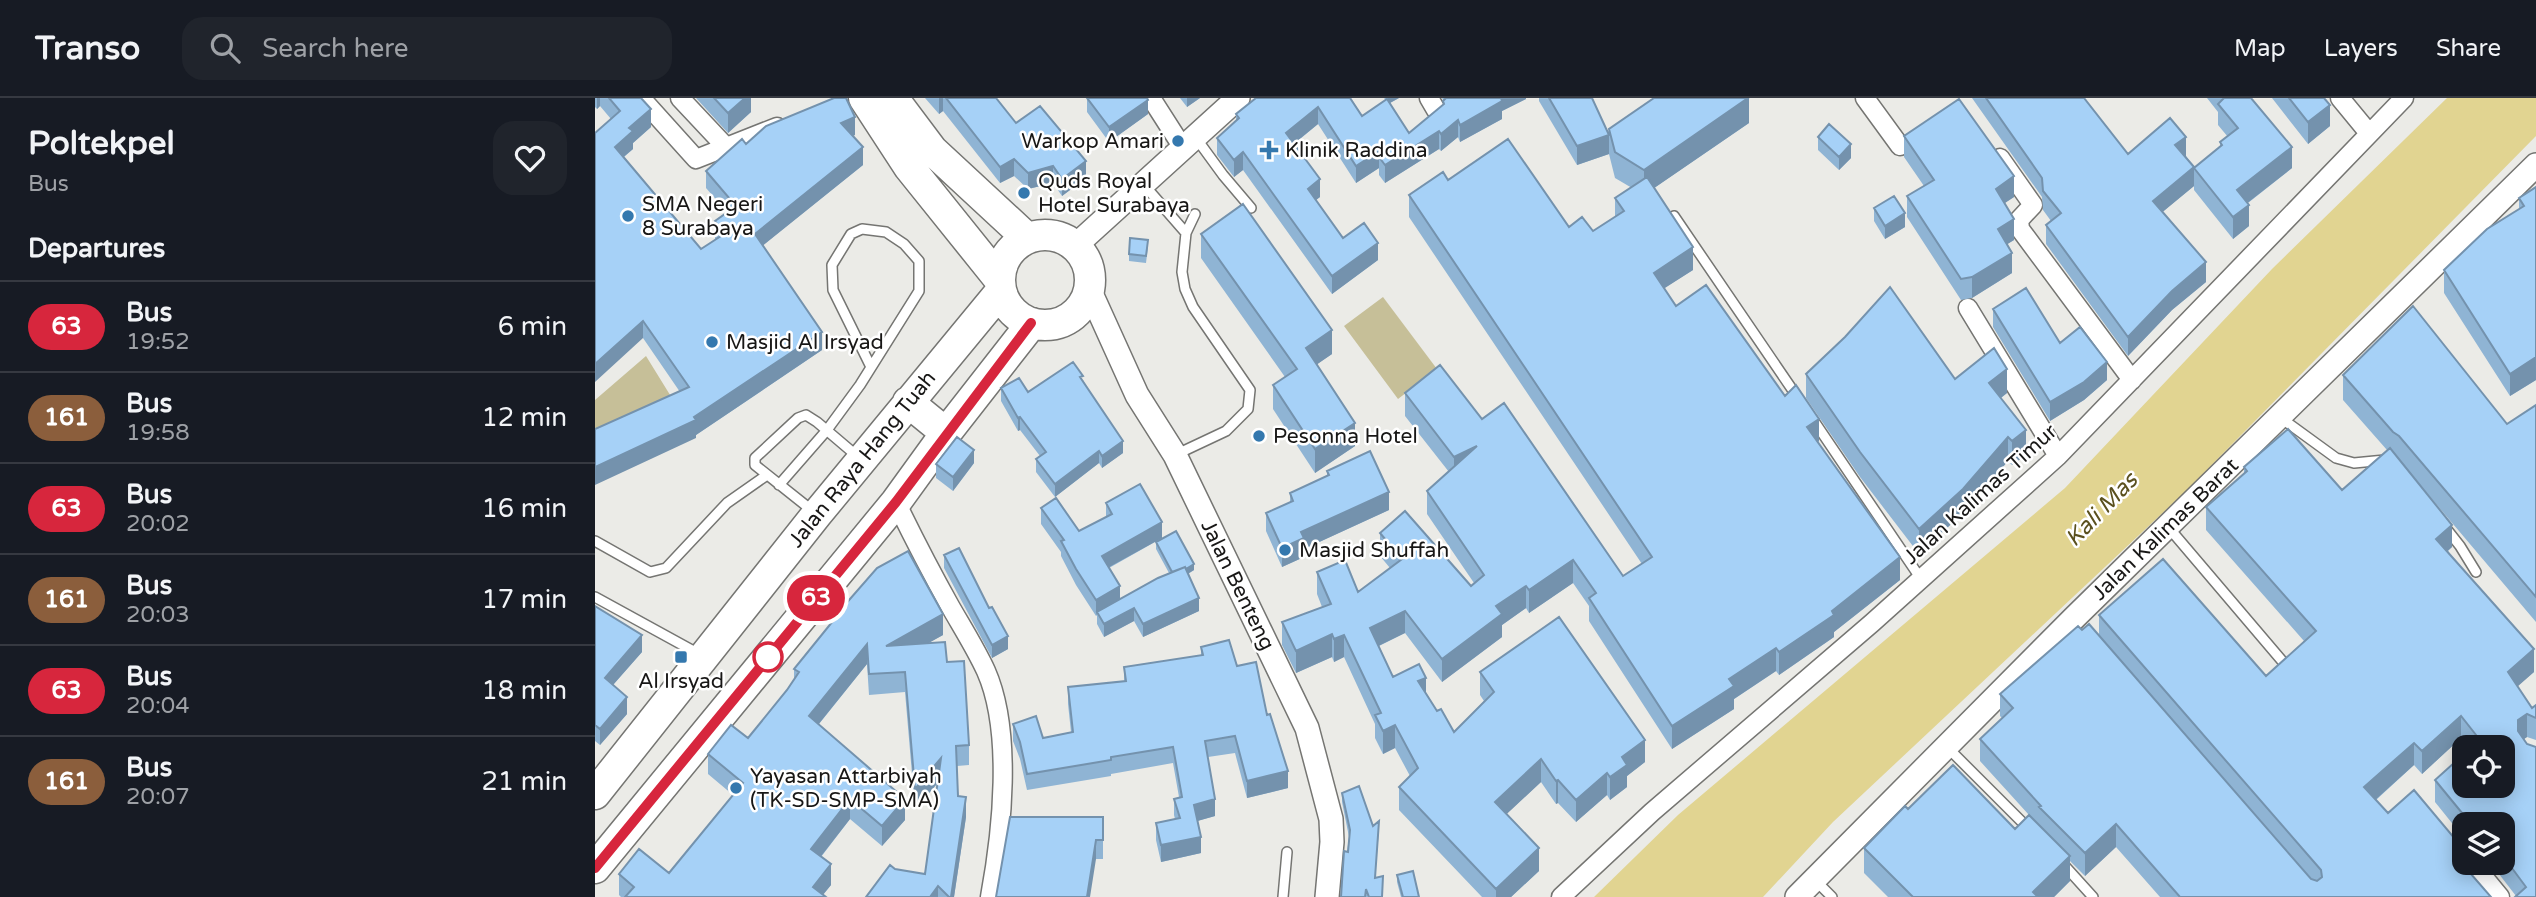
<!DOCTYPE html>
<style>
body{margin:0;font-family:"Varela Round",sans-serif;background:#20242c;color:#f1f3f6;height:100vh;display:flex;flex-direction:column;font-size:26px;white-space:nowrap}
*{box-sizing:border-box;margin:0}
p{font-size:23px;color:#9ea1a6}
.icon{flex:none;width:38px;height:38px;fill:none;stroke:currentColor;stroke-width:2;stroke-linecap:round;stroke-linejoin:round}
.map{position:relative;flex:1;overflow:hidden}
.details{display:flex;flex-direction:column;background:#171b24;width:595px}
.details>*{flex:none}
.badge{padding:0 14px;border-radius:23px;font-size:24px;line-height:46px}
.buttons{position:absolute;left:1857px;top:637px;display:grid;gap:14px}
.buttons a{display:grid;place-items:center;width:63px;height:63px;border-radius:14px;background:#171b24;box-shadow:0 4px 18px #0003;font-size:35px}
.map>.badge{position:absolute;translate:-50% -50%;box-shadow:0 0 0 4px #fff}
h2{padding:0 28px;font-size:26px;line-height:63px}
.round{display:grid;place-items:center;flex:none;width:74px;height:74px;border-radius:21px;background:#20242c}
.headline{display:flex;align-items:center;justify-content:space-between;height:119px;padding:0 28px}
h1{font-size:33px;font-weight:700;line-height:52px}
ul{padding:0;list-style:none}
li{display:flex;align-items:center;gap:21px;height:91px;padding:0 28px;border-top:2px solid #363941}
li div{flex:1}
li b{display:block;font-size:26px}
li em{font-style:normal}
li .badge{min-width:77px;font-weight:700;text-align:center}
header{display:flex;align-items:center;gap:42px;box-sizing:border-box;height:98px;padding:0 35px;background:#171b24;border-bottom:2px solid #363941}
header strong{font-size:33px}
nav{display:flex;gap:38px;margin-inline-start:auto;font-size:24px}
.search{width:490px;height:63px;background:#20242c;display:flex;align-items:center;gap:18px;box-sizing:border-box;padding:0 24px;border-radius:21px;color:#9ea1a6;font-size:26px}
main{display:flex;flex:1;min-height:0}
.map>svg:first-child{display:block}
.green{fill:#c6bf98}
.water{fill:#e1d491}
.lines{fill:none;stroke-linecap:round;stroke-linejoin:round}
.service-casing{stroke:#757572;stroke-width:12}
.minor-casing{stroke:#757572;stroke-width:21}
.tertiary-casing{stroke:#757572;stroke-width:26}
.trunk-casing{stroke:#757572;stroke-width:33}
.service{stroke:#fff;stroke-width:9}
.minor{stroke:#fff;stroke-width:18}
.tertiary{stroke:#fff;stroke-width:23}
.trunk{stroke:#fff;stroke-width:30}
.wall{fill:#8fb4d4}
.shaded-wall{fill:#7492ad}
.building{fill:#a6d1f7;stroke:#7492ad;stroke-width:2}
.line-casing{stroke:#fff;stroke-width:16}
.line{stroke:#d7263d;stroke-width:10}
.poi-dot{fill:#3478ae;stroke:#fff;stroke-width:2.5}
.stop-dot{fill:#fff;stroke:#d7263d;stroke-width:3.5}
.labels{text-anchor:middle;stroke-width:5;stroke-linejoin:round;paint-order:stroke}
.poi-label{font-size:21px;fill:#181716;stroke:#fff;text-anchor:start}
.street-label{font-size:21px;fill:#181716;stroke:#fff}
.water-label{font-size:23px;font-style:italic;fill:#5a501e;stroke:#fff}
</style>
<header>
<strong>Transo</strong>
<div class="search"><svg class="icon" aria-label="search" viewBox="0 0 24 24"><circle cx="10" cy="10" r="6"/><path d="M15 15l6 6"/></svg>Search here</div>
<nav><a>Map</a><a>Layers</a><a>Share</a></nav>
</header>
<main>
<section class="details">
<div class="headline"><div><h1>Poltekpel</h1><p>Bus</p></div><a class="round"><svg class="icon" aria-label="heart" viewBox="0 0 24 24"><path d="M12 20l-8-8c-3-5 5-10 8-4 3-6 11-1 8 4z"/></svg></a></div>
<h2>Departures</h2>
<ul>
<li><span class="badge" style="background:#d7263d;color:#fff">63</span><div><b>Bus</b><p>19:52</p></div><em>6 min</em></li>
<li><span class="badge" style="background:#8b5e3c;color:#fff">161</span><div><b>Bus</b><p>19:58</p></div><em>12 min</em></li>
<li><span class="badge" style="background:#d7263d;color:#fff">63</span><div><b>Bus</b><p>20:02</p></div><em>16 min</em></li>
<li><span class="badge" style="background:#8b5e3c;color:#fff">161</span><div><b>Bus</b><p>20:03</p></div><em>17 min</em></li>
<li><span class="badge" style="background:#d7263d;color:#fff">63</span><div><b>Bus</b><p>20:04</p></div><em>18 min</em></li>
<li><span class="badge" style="background:#8b5e3c;color:#fff">161</span><div><b>Bus</b><p>20:07</p></div><em>21 min</em></li>
</ul>
</section>
<div class="map">
<svg width="1941" height="799" viewBox="0 0 1941 799">
<rect width="100%" height="100%" fill="#ebebe7"/>
<!-- green -->
<path class="green" d="M788,199L842,271L803,301L749,228Z
M51,258L80,305L0,341V302Z"/>
<!-- water -->
<path class="water" d="M1852,0H1941V38L1591,393L1238,724L1168,799H999L1083,717L1470,390L1677,171Z"/>
<g class="lines">
<defs>
<path id="service" d="M601,40L628,77L656,110
M550,88L591,135L587,174L590,191L598,209L655,292L653,311L631,333L580,357
M1079,118L1203,300
M591,135L600,116
M1686,320L1741,360L1759,365L1790,362
M1219,323L1326,481
M184,387L232,332L265,287L324,193V163L309,146L291,134L267,131L256,136L237,167L238,192L276,269
M219,414L160,367V360L203,320L211,317L222,324L262,358
M1850,429L1865,448L1881,474
M1574,430L1688,564
M0,443L55,474L71,470L132,405L172,377
M0,499L104,556
M1353,650L1435,732
M1469,767L1498,799
M1221,783L1237,799
M688,799L692,754"/>
<path id="minor" d="M46,0L101,61L182,29
M85,0L131,49
M556,0L588,50
M834,0L841,12
M1270,0L1305,48
M1745,0L1773,34
M1405,60L1438,107L1424,122L1425,131L1537,282
M1373,210L1463,358
M301,404C318,439 336,474 355,508C367,529 381,551 391,573C418,634 407,734 395,799
M1877,765L1905,799
M966,799L1057,714L1277,525L1463,358L1809,0"/>
<path id="tertiary" d="M480,148L643,0
M494,191L542,297L580,357L712,630L736,721L737,744L732,799
M1202,799L1479,520L1941,67"/>
<path id="trunk" d="M269,0L314,69L404,181
M298,0L337,52L432,140
M405 182a45 45 0 1 1 90 0a45 45 0 1 1-90 0Z
M313,304L351,335
M0,696L222,416L406,193
M0,770L301,404L351,335L437,225"/>
</defs>
<!-- service casing -->
<use href="#service" class="service-casing"/>
<!-- minor casing -->
<use href="#minor" class="minor-casing"/>
<!-- tertiary casing -->
<use href="#tertiary" class="tertiary-casing"/>
<!-- trunk casing -->
<use href="#trunk" class="trunk-casing"/>
<!-- service -->
<use href="#service" class="service"/>
<!-- minor -->
<use href="#minor" class="minor"/>
<!-- tertiary -->
<use href="#tertiary" class="tertiary"/>
<!-- trunk -->
<use href="#trunk" class="trunk"/>
</g>
<!-- wall -->
<path class="wall" d="M0,0H46L56,29L38,45V51L29,59L106,151L120,142V123L132,114L111,90V73L151,46L260,37L257,38L268,67L168,147L227,252L101,337V340L0,332L85,294L48,240L16,21L5,8L2,11L0,9Z
M101,0H156V14L133,35Z
M330,0H401L421,25L491,80L467,98L458,85L433,91L419,78L405,85L348,13L344,16Z
M492,0L553,16L514,44L492,14Z
M585,0H605L592,9Z
M756,0L767,18L791,2L789,0H804L795,5L814,35L848,7L849,3L847,0H931V1L907,13V21L865,44L863,39L846,53L844,51L790,85L784,77V70L761,85L723,26L699,46L725,99L721,102L748,140L783,162L737,196L648,72L639,79L622,57V40L641,23V16Z
M944,0H997L1014,37V31L1154,0V25L1059,90L1098,172L1069,190L1081,208L1190,298L1224,343L1223,344L1305,482L1239,534V539L1184,577L1181,573L1139,601V611L1077,651L994,523V508L978,485L934,515L931,510L907,527V539L847,584L810,535L784,548L798,579L831,595L842,613L859,634L889,603L885,597V574L1050,664L1032,678V689L1015,702L1012,697L981,724L963,705L961,706L946,684L911,716L944,773L916,799H887L804,712V689L815,678L800,650L788,656L780,640V626L749,559L739,564L737,559L701,575L687,547V524L727,509L722,496V474L763,494L795,470L785,458V435L876,488L879,485L832,416V393L854,374L810,318V295L887,321L1028,478L1047,466L814,119V97L853,82L974,129L998,133L1020,119V100L1037,90L1020,80L1014,56L982,67L944,3Z
M1377,0H1489L1533,56L1591,58L1599,70L1625,49V44L1633,39L1623,27V14L1612,0H1656L1697,70L1653,105L1654,128L1638,141L1599,92V88L1567,114L1611,184L1577,212L1533,258L1451,146V127L1456,123L1448,112L1447,99Z
M1677,0H1729L1735,28L1713,46Z
M1309,38L1419,99L1409,105L1419,142L1412,146L1417,175L1377,200L1366,202L1312,119V98L1329,88L1309,59Z
M1223,39L1256,60L1244,72L1223,52Z
M1941,89V282L1915,298L1849,195V172L1924,111V100Z
M1279,110L1310,129L1290,141L1279,123Z
M606,136L737,256L722,266L760,348L720,375L678,311V287L690,279L606,160Z
M553,148L551,165L534,163V156Z
M1398,211L1465,245L1512,282L1489,302L1455,323L1398,229Z
M1211,276L1360,281L1412,295L1406,300L1431,357L1417,367L1413,363L1368,415L1324,456L1265,379L1211,300Z
M1748,277L1912,326L1941,307V524L1814,374L1857,449L1853,453L1939,574L1922,588L1937,610L1941,607V642L1932,639L1929,641L1941,799L1921,798L1897,767L1894,768L1891,765H1908V726H1869V740L1840,704V682L1908,649H1873L1866,640L1827,676L1819,667L1781,702L1793,715L1877,765V778L1896,799H1565L1521,749L1490,778L1475,763V783L1459,799H1293L1269,775V750L1313,711L1420,731L1434,717L1385,663V641L1407,620L1405,618V596L1487,532L1504,538V517L1671,578L1709,543L1611,432V409L1649,376V369L1747,392L1792,352L1748,302Z
M488,282L528,355L507,370L504,365L460,399L441,374V361L445,358L425,332L423,333L406,303V290L433,294Z
M379,365L358,393L341,380V366Z
M732,373L794,412L709,451V459L687,469L671,433V415L695,404V395L732,378Z
M511,405L567,440L514,470L525,501L574,475L561,451V444L599,472L593,476L604,513L548,539L539,523L509,539L502,526V517L501,518L481,487L466,458V454L446,426V410L484,433L511,419Z
M349,457L413,551L397,560L349,470Z
M0,508L47,554L18,587L32,616L5,647L0,643Z
M241,517L348,537L333,545L352,564L374,647V667L362,668L363,698L371,719L359,799H271L300,771L330,776L343,685L320,711L310,594L274,597L272,566L224,626L310,722L287,748L255,721L226,759L236,787L228,797L231,799H26L24,797V776L74,775L138,697L113,676V656L153,640L192,592L199,582V571L241,520Z
M606,549L642,568L672,617L693,690L652,700L640,655L613,659L620,718L602,723L606,755L566,764L561,742V725L580,721L579,717V701L584,699L578,665L516,676V678L432,692L425,661L418,643V626L448,640L476,634L473,606V589L529,583V569L606,558Z
M747,695L778,728L784,732L780,780L788,787L787,799H746L754,739L747,704Z
M508,719V761H501L401,799Z
M802,777L824,799H806L802,784Z"/>
<!-- shaded-wall -->
<path class="shaded-wall" d="M2,0H5V8L2,11Z
M150,0H156V14L133,35V15Z
M344,0H348V13L344,16Z
M592,0H605L592,9Z
M793,0H804L793,6Z
M904,0H931V1L907,13V21L865,44V27Z
M1153,0H1154V25L1049,97V72Z
M553,2V16L514,44V29Z
M1735,7V28L1713,46V24Z
M723,9V26L691,52V35Z
M56,11V29L38,45V51L20,66V49L34,30Z
M260,19V37L246,43V25Z
M863,22V39L846,53V36Z
M844,33V51L790,85V67Z
M1014,37V56L982,67V48Z
M1591,39V58L1580,66V47Z
M1256,46V60L1244,72V59Z
M792,48V65L784,59V70L761,85V68Z
M268,49V67L160,154V136Z
M1697,49V70L1642,113V92Z
M648,54V72L639,79V62Z
M419,61V78L405,85V69Z
M491,63V80L467,98V81Z
M458,68V85L433,91V75Z
M1599,69V88L1558,122V103Z
M1419,78V99L1401,111V91Z
M725,81V99L713,108V91Z
M1654,107V128L1638,141V119Z
M1310,115V129L1290,141V128Z
M1419,121V142L1403,152V131Z
M783,145V162L737,196V178Z
M1098,149V172L1059,197V175Z
M1417,155V175L1377,200V179Z
M1611,164V184L1577,212L1533,258V239L1577,193Z
M48,223V240L0,284V266Z
M737,232V256L711,274V250Z
M227,234V252L101,337V340L0,387V369L99,319Z
M1941,259V282L1915,298V276Z
M1512,264V282L1489,302L1455,323V304Z
M1412,271V295L1394,309V285Z
M425,319V332L423,333V320Z
M1224,321V343L1212,352V329Z
M760,325V348L720,375V351Z
M1431,332V357L1417,367V343Z
M1413,339V363L1368,415L1324,456V431Z
M528,343V355L507,370V358Z
M882,348L859,382V359Z
M379,352V365L358,393V379Z
M504,353V365L460,399V386Z
M794,394V412L709,451V459L687,469V450L706,434Z
M567,424V440L507,473V458Z
M1857,427V449L1841,463V441Z
M1305,459V482L1239,534V539L1184,577V554Z
M978,462V485L934,515V492Z
M599,466V472L579,484V478Z
M525,488V504L502,514L501,518V502Z
M931,488V510L907,527V539L847,584V561L901,508Z
M604,500V513L548,539V526Z
M539,510V523L509,539V526Z
M810,513V535L775,552V530Z
M348,516V537L291,569V548Z
M737,536V559L701,575V553Z
M47,537V554L10,596V580Z
M749,537V559L739,564V541Z
M413,538V551L397,560V547Z
M272,546V566L214,638V618Z
M1181,550V573L1139,601V611L1077,651V628L1134,581Z
M1939,551V574L1913,597V574Z
M831,580V602L823,583Z
M32,599V616L5,647V631Z
M1932,616V639L1923,645V622Z
M1866,618V640L1827,676V653Z
M800,627V650L788,656V633Z
M1050,642V664L1032,678V689L1015,702V679L1027,659Z
M1819,645V667L1769,712V689Z
M346,660V681L320,711V691Z
M946,661V684L900,727V704Z
M693,673V690L652,700V683Z
M1012,675V697L981,724V702Z
M963,682V705L961,706V683Z
M371,699V719L359,799H356Z
M255,701V721L216,771V751Z
M310,701V722L287,748V728Z
M620,701V718L599,724V707Z
M1521,726V749L1490,778V755Z
M606,739V755L566,764V747Z
M501,742V761L495,799H492Z
M944,750V773L916,799H901V791Z
M1475,758V783L1459,799H1438V794Z
M1872,765H1877V783L1869,768Z
M236,766V787L226,799L218,789Z
M343,788V799H335Z"/>
<!-- building -->
<path class="building" d="M14,0H46L56,11L34,30L38,33L20,49L106,151L129,136L120,123L141,108L111,73L147,41L151,46L171,28L239,0H251L260,19L246,25L268,49L160,136L227,234L99,319L101,322L0,369V331L94,289L48,223L0,266V35L25,13Z
M119,0H150L133,15Z
M351,0H401L421,25L445,8L491,63L467,81L458,68L433,75L419,61L405,69Z
M492,0H552L553,2L514,29Z
M661,0H755L767,18L792,1L814,35L849,6L848,3L851,0H906L907,3L865,27L863,22L846,36L844,33L790,67L784,59L794,51L792,48L761,68L723,9L691,35L725,81L713,91L748,140L769,125L783,145L737,178L648,54L639,62L622,40L644,20L641,16Z
M954,0H997L1014,37L982,48Z
M1059,0H1153L1049,72L1020,54L1014,31Z
M1391,0H1489L1533,56L1575,20L1591,39L1580,47L1599,69L1558,103L1611,164L1577,193L1533,239L1451,127L1466,115L1448,93L1447,80Z
M1629,0H1656L1697,49L1642,92L1654,107L1638,119L1599,70L1627,47L1625,44L1643,30L1623,6Z
M1694,0H1729L1735,7L1713,24Z
M1364,1L1419,78L1401,91L1419,121L1403,131L1417,155L1377,179L1366,181L1312,98L1339,82L1309,38Z
M1234,26L1256,46L1244,59L1223,39Z
M913,41L974,129L987,119L998,133L1029,113L1020,100L1052,79L1098,149L1059,175L1081,208L1111,187L1190,298L1201,287L1224,321L1212,329L1305,459L1237,513L1239,517L1184,554L1181,550L1134,581L1139,588L1077,628L994,500L1001,495L978,462L934,492L931,488L901,508L907,516L847,561L810,513L775,530L798,579L824,566L831,580L823,583L842,613L846,611L859,634L899,594L885,574L964,519L1050,642L1027,659L1032,667L1015,679L1012,675L981,702L963,682L961,683L946,661L900,704L944,750L901,791L804,689L823,670L800,627L788,633L780,617L786,615L749,537L739,541L737,536L701,553L687,524L736,506L722,474L750,462L763,494L807,461L785,435L810,413L876,488L889,477L832,393L882,348L859,359L810,295L845,267L887,321L909,305L1028,478L1057,459L814,97L848,74L853,82Z
M1941,89V259L1915,276L1849,172L1892,131L1929,108L1924,100Z
M1299,98L1310,115L1290,128L1279,110Z
M648,106L737,232L711,250L760,325L720,351L678,287L702,271L606,136Z
M535,140L553,142L551,158L534,156Z
M1295,189L1360,281L1399,250L1412,271L1394,285L1431,332L1417,343L1413,339L1368,391L1324,431L1265,354L1211,276L1250,239Z
M1431,190L1465,245L1485,229L1512,264L1489,284L1455,304L1398,211Z
M1818,208L1912,326L1941,307V499L1804,338L1798,334L1748,277Z
M478,264L488,278L485,279L528,343L507,358L504,353L460,386L441,361L451,354L425,319L423,320L406,290L424,280L433,294Z
M1693,331L1747,392L1795,350L1857,427L1841,441L1939,551L1913,574L1937,610L1941,607V620L1932,616L1923,622V633L1932,646L1941,649V799H1920L1931,789L1908,758V726H1876L1840,682L1869,656V688H1908V649H1877L1885,642L1866,618L1827,653L1819,645L1769,689L1793,715L1819,692L1860,741L1866,744L1869,749V765H1872L1869,768L1896,799H1585L1521,726L1490,755L1444,709L1446,708L1385,641L1418,610L1405,596L1483,528L1487,532L1494,526L1716,781L1722,783L1727,779L1726,772L1504,517L1568,461L1671,578L1721,533L1611,409L1652,373L1649,369Z
M362,339L379,352L358,379L341,366Z
M775,353L794,394L706,434L709,440L687,450L671,415L698,403L695,395L734,377L732,373Z
M545,386L567,424L507,458L525,488L501,502L481,471L466,443L469,442L446,410L461,400L484,433L517,416L511,405Z
M581,433L599,466L591,471L590,469L577,474L561,444Z
M364,450L394,510L397,509L413,538L397,547L349,457Z
M313,453L348,516L291,548L350,544L352,564L369,563L374,647L361,648L363,698L371,699L356,799H354L343,788L335,799H271L295,767L300,771L330,776L346,660L320,691L310,574L274,576L272,546L214,618L310,701L287,728L255,701L216,751L236,766L218,789L231,799H30L39,789L24,776L44,751L74,775L148,685L113,656L136,627L153,640L192,592L204,574L199,571L242,518L241,517L282,470Z
M590,469L604,500L548,526L539,510L509,526L502,514L563,480Z
M0,508L47,537L10,580L32,599L5,631L0,627Z
M634,542L642,568L661,564L672,617L675,616L693,673L652,683L640,638L610,643L620,701L599,707L606,739L566,747L561,725L585,720L579,701L587,699L578,649L516,659V662L432,676L425,644L418,626L441,618L448,640L478,634L473,589L531,583L529,569L608,557L606,549Z
M1358,667L1420,731L1434,717L1475,758L1438,794L1443,799H1318L1269,750L1310,708L1313,711Z
M764,688L778,728L784,723L780,780L788,778L787,799H774L771,791L770,799H746L749,753L753,754L755,732L747,695Z
M415,719H508V742H501L492,799H401Z
M818,773L824,799H808L802,777Z"/>
<g class="lines">
<defs>
<path id="line" d="M0,770L301,404L436,225"/>
</defs>
<!-- line casing -->
<use href="#line" class="line-casing"/>
<!-- line -->
<use href="#line" class="line"/>
</g>
<!-- markers -->
<g class="poi-dot">
<circle cx="583" cy="43" r="7"/>
<path d="M670.5 41.5h7v7h7v7h-7v7h-7v-7h-7v-7h7z"/>
<circle cx="429" cy="95" r="7"/>
<circle cx="33" cy="118" r="7"/>
<circle cx="117" cy="244" r="7"/>
<circle cx="664" cy="338" r="7"/>
<circle cx="690" cy="452" r="7"/>
<rect x="79" y="552" width="14" height="14" rx="3.5"/>
<circle cx="141" cy="690" r="7"/>
</g>
<circle class="stop-dot" cx="173" cy="559" r="14"/>
<g class="labels">
<!-- poi labels -->
<g class="poi-label">
<text x="569" y="50" text-anchor="end">Warkop Amari</text>
<text x="690" y="59">Klinik Raddina</text>
<text x="443" y="90">Quds Royal<tspan x="443" dy="24">Hotel Surabaya</tspan></text>
<text x="47" y="113">SMA Negeri<tspan x="47" dy="24">8 Surabaya</tspan></text>
<text x="131" y="251">Masjid Al Irsyad</text>
<text x="678" y="345">Pesonna Hotel</text>
<text x="704" y="459">Masjid Shuffah</text>
<text x="86" y="590" text-anchor="middle">Al Irsyad</text>
<text x="155" y="685">Yayasan Attarbiyah<tspan x="155" dy="24">(TK-SD-SMP-SMA)</tspan></text>
</g>
<!-- street labels -->
<g class="street-label">
<text transform="translate(267 361) rotate(-51)" y="7">Jalan Raya Hang Tuah</text>
<text transform="translate(1385 396) rotate(-42)" y="7">Jalan Kalimas Timur</text>
<text transform="translate(1570 431) rotate(-44)" y="7">Jalan Kalimas Barat</text>
<text transform="translate(643 487) rotate(64)" y="7">Jalan Benteng</text>
</g>
<!-- water labels -->
<g class="water-label">
<text transform="translate(1506 411) rotate(-46)" y="8">Kali Mas</text>
</g>
</g>
</svg>
<div class="buttons">
<a><svg class="icon" aria-label="locate" viewBox="0 0 24 24"><circle cx="12" cy="12" r="6"/><path d="M12 2v4M12 18v4M2 12h4M18 12h4"/></svg></a>
<a><svg class="icon" aria-label="layers" viewBox="0 0 24 24"><path d="M12 4l9 5-9 5-9-5zM3 14l9 5 9-5"/></svg></a>
</div>
<b class="badge" style="left:221px;top:500px;background:#d7263d;color:#fff">63</b>
</div>
</main>
